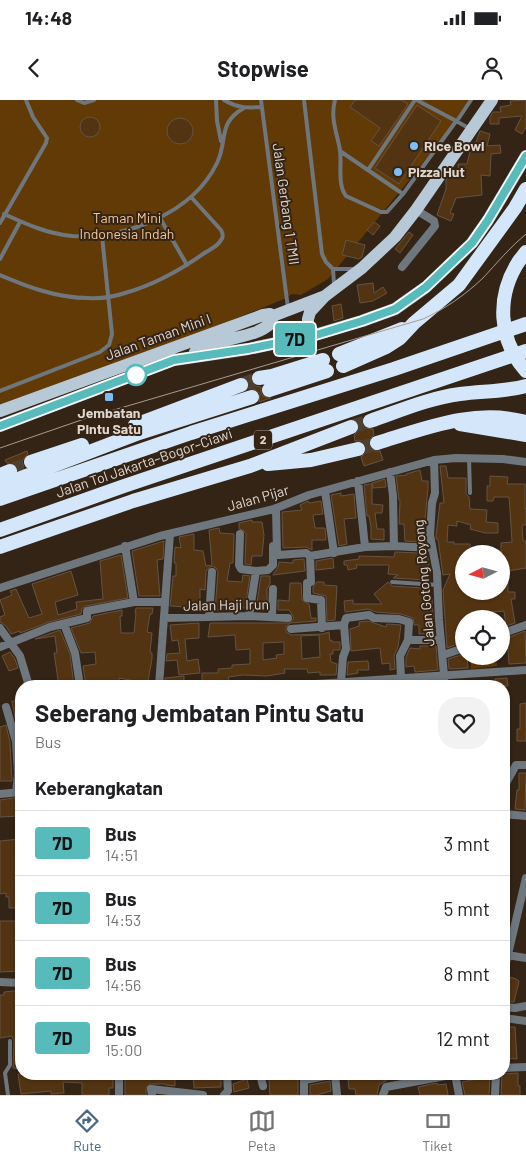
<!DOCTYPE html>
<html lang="id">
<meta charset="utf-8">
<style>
body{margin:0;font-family:Barlow,sans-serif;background:#f2f2f2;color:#202124;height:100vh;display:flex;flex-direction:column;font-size:19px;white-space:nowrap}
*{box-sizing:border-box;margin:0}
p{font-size:16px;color:#757577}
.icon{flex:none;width:28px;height:28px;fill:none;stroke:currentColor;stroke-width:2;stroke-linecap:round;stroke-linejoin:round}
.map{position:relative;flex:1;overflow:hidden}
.details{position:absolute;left:15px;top:580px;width:495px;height:400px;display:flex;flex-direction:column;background:#fff;border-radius:20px;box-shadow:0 1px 4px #0004}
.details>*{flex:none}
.badge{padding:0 10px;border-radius:4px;font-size:18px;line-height:32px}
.needle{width:32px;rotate:264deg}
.tools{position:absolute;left:455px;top:445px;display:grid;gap:10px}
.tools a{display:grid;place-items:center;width:55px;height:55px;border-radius:50%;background:#fff;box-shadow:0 1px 4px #0004;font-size:25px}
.map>.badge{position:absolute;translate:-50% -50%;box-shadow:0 0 0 2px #fff}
h2{padding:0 20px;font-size:19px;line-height:45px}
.round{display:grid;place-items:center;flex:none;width:52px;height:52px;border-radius:20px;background:#f2f2f2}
.headline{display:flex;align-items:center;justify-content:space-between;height:85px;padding:0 20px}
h1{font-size:24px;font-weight:700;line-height:38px}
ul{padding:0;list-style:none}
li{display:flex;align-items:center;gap:15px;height:65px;padding:0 20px;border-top:1px solid #e0e0e0}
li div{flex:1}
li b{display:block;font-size:19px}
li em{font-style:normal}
li .badge{min-width:55px;font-weight:700;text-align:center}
.status{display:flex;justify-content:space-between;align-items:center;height:35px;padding:0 25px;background:#fff;direction:ltr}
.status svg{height:14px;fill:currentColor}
header{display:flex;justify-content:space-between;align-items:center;height:65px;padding:0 20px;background:#fff;font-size:22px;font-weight:700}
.tabs{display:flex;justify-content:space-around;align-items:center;height:70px;border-top:1px solid #e0e0e0;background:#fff;font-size:14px;color:#757577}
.tabs a{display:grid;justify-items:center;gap:2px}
.tabs .current{color:#496883}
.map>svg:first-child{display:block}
.green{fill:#623a05}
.building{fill:#533412;stroke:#645344;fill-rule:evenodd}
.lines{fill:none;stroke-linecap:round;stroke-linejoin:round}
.highway-tunnel{stroke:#4d3f32;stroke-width:14;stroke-dasharray:14 7;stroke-linecap:butt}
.lane{stroke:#6f777e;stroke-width:4}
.street{stroke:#6f777e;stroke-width:8}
.primary{stroke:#b7c8d6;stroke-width:12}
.highway{stroke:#d4e7fa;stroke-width:14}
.tram{stroke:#a79b90;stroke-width:1}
.highway-bridge{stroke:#d4e7fa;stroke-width:14}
.line-casing{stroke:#fff;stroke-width:11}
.line{stroke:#56bbba;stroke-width:8}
.poi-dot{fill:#7bbef8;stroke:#332416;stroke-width:2}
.stop-dot{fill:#fff;stroke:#56bbba;stroke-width:2.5}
.labels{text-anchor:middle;stroke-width:4;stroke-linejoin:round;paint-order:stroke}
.shield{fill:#332416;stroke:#ada197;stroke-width:1}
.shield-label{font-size:12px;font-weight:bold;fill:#e1d7ce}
.poi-label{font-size:14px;font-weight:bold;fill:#e1d7ce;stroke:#332416;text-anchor:start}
.street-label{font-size:14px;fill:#e1d7ce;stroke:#332416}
.park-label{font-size:14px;fill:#f6c696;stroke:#332416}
</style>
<div class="status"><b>14:48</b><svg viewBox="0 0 49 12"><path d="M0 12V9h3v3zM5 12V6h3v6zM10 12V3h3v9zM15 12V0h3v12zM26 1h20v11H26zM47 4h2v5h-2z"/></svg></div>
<header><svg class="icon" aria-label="back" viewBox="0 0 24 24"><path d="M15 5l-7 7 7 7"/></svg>Stopwise<svg class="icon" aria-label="person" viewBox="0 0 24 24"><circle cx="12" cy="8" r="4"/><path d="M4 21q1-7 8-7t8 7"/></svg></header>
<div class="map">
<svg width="526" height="995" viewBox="0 0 526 995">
<rect width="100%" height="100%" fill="#332416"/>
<!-- green -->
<path class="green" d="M0,0H469L456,20L406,84L328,179L301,195L292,194L284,199L183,240L0,309Z
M470,556H496L497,566L471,569Z"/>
<!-- building -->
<path class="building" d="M355,0H401L408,4L379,46L371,41L380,28L350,7Z
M526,0V27L522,34L515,30L522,16L499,18V24H490V17L493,12H501L500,7L511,5L510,1Z
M417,5L441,21L399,84L375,68Z
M80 27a10 10 0 1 1 20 0a10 10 0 1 1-20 0Z
M167 31a13 13 0 1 1 26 0a13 13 0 1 1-26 0Z
M480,31L490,34L487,46L500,45L501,53L491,54L490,76L481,75L482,95L456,98L450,113L454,114L451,121L439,116L437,115L446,89V80L449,76H459L458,64H467L472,43L476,42Z
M374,122L380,126L373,135L367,130Z
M409,132L413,135L400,153L395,149Z
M346,140L365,145L362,157L359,159L342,155Z
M373,183L374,193L383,187L387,193L373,201L360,203L357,185Z
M341,204L343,218L334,221L332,206Z
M249,283H252L255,286L261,287V292L263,296L271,298L259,302L260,294L254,289H250Z
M362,322L365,328L373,329L374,335L369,341V346L375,351H380L383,360L364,366L361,357L366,352V347L361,341H355L354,335L360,329L358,323Z
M27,351L28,354L22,361L24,367L18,370L15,364L7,363L5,360Z
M440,366H446L448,378H466V394L469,397L470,409L487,410L486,422L498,423V433H485L470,429L471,425L457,421V426L448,425L447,442H454V444H470V452H464V491H501V443L512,442L510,410L509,397H494L493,401H487V386H490V376L508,377L507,384H525V409L526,408V425H522L523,441H526V468L508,471V492H515V499H511L515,523L506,526L504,511L492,512L493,519H464V537H460V543L447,548L443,490L450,474L443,475L438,439H436V435L440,403H444Z
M420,370L422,381H428V388L424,430H419V442L405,441L404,424H399L400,401L399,400L396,376L407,375L406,374Z
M385,379L386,387L373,388L372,383Z
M370,384H372V404L383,405L382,413H375L377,429H384V440L371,439V427L369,416H367L364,385Z
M341,393V396L354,394L356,418L344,419L347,444L339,446L331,395Z
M308,401L309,403L321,401L323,414L313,415L315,428H325L326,440H312V450L306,447L283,448L282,412L302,410L300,405Z
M252,420V422H262L264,435L262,456H252L251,465L245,464L246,434L243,430L239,429V423Z
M219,428L220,433L234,434L233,463H230L227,481L242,482L243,475L250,476L245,508L223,507V510H215L218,472L216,468L212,466L206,471L205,490L200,489V510H188V507L170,506L173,476H176V463H174L175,447L181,448L179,437L194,434V450L203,451L206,466L212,465L209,430Z
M164,441L163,459L157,460L160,496H139L132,451Z
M395,452L419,453V455L427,453L429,465L427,466L426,480L393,478L398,475L388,474L389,465H356L357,468L348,470L347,465H344V461L359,459V456L394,457Z
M121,455L128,498L86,506L82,508L81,514L49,522L20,533V531L11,534L6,526L0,522V517L5,515L0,500L12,495L10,491L16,489L29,518L42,514L32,484L71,471L78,495L55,502L58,515L77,509L76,502L103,499L100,461Z
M333,458L334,468L316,470V461Z
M304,459L305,471L273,475L278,467L279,462L293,463V460Z
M261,476H270V484L267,489V509H256Z
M317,482H324V485L337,486L335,520L327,521L326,496L313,493V487Z
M388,482L392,486L423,488V499H432L434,533L419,534V525H414L413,518L401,514L376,512L368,509L345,512L344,501L353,500V504H382L374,494Z
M290,483H301L302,500L309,504L311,518H316V521L290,523L286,527V532L291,535L323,534L329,532L330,541L332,540V542H340V550H333V554H330L331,562L337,564L336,575H320V572L308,573L307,569H284L285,573L267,576L243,575L228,577L229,581L216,582L209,584V586H202V573H218V569L232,568V565L250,564V549L236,550L235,535L208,537L210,523H290L294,518L289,510H278V500L289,501ZM319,535L320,557L302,559L301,536ZM284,542V554L276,555L277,558L263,560V543Z
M136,508H153L152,514H150L147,532L152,533L150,552L152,553V559L147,586H134L135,581L119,578V586H86L83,566L96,564L95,552L81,553L71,528L90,523L93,516L122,510V516H120L121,533H134L136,513H135Z
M368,521L386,527L387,524L401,525L398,547L394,556L395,569L390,570V563L382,564L380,548L351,551L350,529L359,526V522Z
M199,523V538L185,539L187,561L198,559L200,573L179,575L177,560L166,561L167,554L180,553L178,540L172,541L170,525Z
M60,530L70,554L74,586H59L54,553H57L55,536L35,539Z
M525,531L526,563L509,564L507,538Z
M420,546H436L438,570L415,572L414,566L406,567V557L410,548L420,549Z
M10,552L15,559L18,568L9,571L2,556Z
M464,554V556H467L468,568L449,569L448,559Z
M368,561L369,570H357L358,573L347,575L348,562Z
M184,576V586H165V578Z
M507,578L508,586H496L495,579Z
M12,601H21V617L15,618Z
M526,603V641H517V629H520V604Z
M6,625L10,642L12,681H0V627Z
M519,673H526L525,710L515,709L517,690H519Z
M14,698L21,699V716L0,717V700Z
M20,739L21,764H18V779H21V793H19L20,808H9V797H6V793L0,794V741Z
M0,821H21V871L0,872Z
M511,877L518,880L519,882L514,902L504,901V889H506Z
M13,891H21V969L13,968L14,941L12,936L0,938V895H4V892Z
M504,927H515L517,959L504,958Z
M518,973V986H520V995H501L502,974Z
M18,974H33L34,977L50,974L82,975V974H111V976H113V988H109V995H82V983L63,982L64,993L51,994V991L21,994Z
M148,974H175V986L166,985V984H150L146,988V995H125V975Z
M193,974H221V987L194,988Z
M281,974H298V995H270L269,979H281Z
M482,974H490L489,995H465L462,982L482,978Z
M386,976V981L379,985L377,995H356L355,989H349L348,980Z
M247,979L249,988L234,992L233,984Z
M330,981L331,991L317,995H310V985Z
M437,983L438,985L446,984L448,995H420L418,987Z"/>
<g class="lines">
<!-- highway-tunnel -->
<path class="highway-tunnel" d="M241,285L259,278
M351,327L370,321
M358,349L377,343
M10,371L31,362"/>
<!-- lane -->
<path class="lane" d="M77,0L84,3L94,0
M216,0L217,21L221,41
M224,0C237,8 247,8 262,7
M261,0L288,208
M304,0L322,154L326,162L333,169H352
M335,0C330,18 337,33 340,50C342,65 337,84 346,96L381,112H387L403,94L457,20
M417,0C434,10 453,18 470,29
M459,18L471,0
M340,51L403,94
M368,70L415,0
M4,114C26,124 48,134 72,136C126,139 193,113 217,63C228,41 217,23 244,8
M160,118L187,165
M0,123L46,43L47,38L33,17L26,0
M0,159L20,122
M333,169L334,184
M0,175C28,187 57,198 88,198C101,199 113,197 125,193C154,185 182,169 206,152C211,149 218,146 221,140C224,137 223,134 221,130L191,97
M0,291L100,252L109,245L112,234L102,136
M469,358L470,393
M392,482L438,485
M8,995L5,973L10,965V941"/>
<!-- street -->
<path class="street" d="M402,167L435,126L434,121L416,110
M434,360L435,393L432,403L430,435L437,473L439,520L444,575V586
M358,381L365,447
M325,391L334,453
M276,408L277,453L278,455L306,453L310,456L365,447L394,446L393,396L390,372
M240,434L239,465L241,469L256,471L268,470L273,465V446
M125,446L134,502
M394,446L432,448
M310,456L311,482L307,483V498L321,500L322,528
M0,488L160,436L274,409L309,395L434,360L456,358L503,359L526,362
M249,516L256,471
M272,516L273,489
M209,517L212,472
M164,518L249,516L288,518
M64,524L75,553L80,586
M0,528L20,556L29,586
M291,529L344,525
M501,534L526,525
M408,540H441
M0,547L50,527L87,518V511L134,502H165
M443,555L464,548
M341,582L343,557L346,549L344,525L346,518L369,515L374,518L399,519L409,522L408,540L400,556L401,579
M159,586L170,434
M286,586L526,570
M6,607L16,641L18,674L16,693
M506,683L516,665H526
M0,694L21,692
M504,714L526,716
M507,855L526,858
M504,871L526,778
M0,882L21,883
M504,907L515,908L526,906
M504,918L526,921
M504,968L526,967
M119,974V995
M260,974L263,986
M455,974L459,995
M335,975L337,995
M305,980L325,976L360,974
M152,995L151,989L203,995
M224,995L228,991L227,975L228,974
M304,995V974
M383,995L386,987L456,974
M495,995L496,974"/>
<!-- primary -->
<path class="primary" d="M308,229V219L310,212L325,196L362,168L395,137L416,110L492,0
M195,252C203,249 212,245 220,242C238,236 257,236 271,223L273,216
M0,311L263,215L270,214L273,216L325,196
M0,326L174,260L248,249L315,235L362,221L395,209L426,187L472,143L488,120L526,56"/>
<!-- highway -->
<path class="highway" d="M519,161L526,152
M339,254L402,229
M343,266L386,247L400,238L414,223L459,185L515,108L526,89
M259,278L272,276L323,260
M269,290L327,271
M370,321C399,311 429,298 460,294C482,291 504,292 526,286
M460,324L526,335
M135,325L241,285
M377,343C426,328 475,308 526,322
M31,362L82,345
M268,364L311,360L358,349
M0,375L10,371
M0,386L139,333L252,297
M0,399L191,333L394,269L526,224
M0,430L124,386L526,251
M0,447L133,401L250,366L351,327"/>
<!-- tram -->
<path class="tram" d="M0,348L90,317L423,219C445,209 465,195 483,178C497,163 510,147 526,134"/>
<!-- highway-bridge -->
<path class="highway-bridge" d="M519,161C496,196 498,240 526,271"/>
</g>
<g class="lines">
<defs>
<path id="line" d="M0,326L174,260L248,249L316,235L362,221L395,209L426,187L472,143L488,120L526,56"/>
</defs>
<!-- line casing -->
<use href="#line" class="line-casing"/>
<!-- line -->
<use href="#line" class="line"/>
</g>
<!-- markers -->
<g class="poi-dot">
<circle cx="414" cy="46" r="5"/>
<circle cx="398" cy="72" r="5"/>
<rect x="104" y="292" width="10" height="10" rx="2.5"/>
</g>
<circle class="stop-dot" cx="136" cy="275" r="10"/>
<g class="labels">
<!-- shield labels -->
<rect class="shield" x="254" y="330.5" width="18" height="19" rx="4"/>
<g class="shield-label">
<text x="263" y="344">2</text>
</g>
<!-- poi labels -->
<g class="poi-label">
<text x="424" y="51">Rice Bowl</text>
<text x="408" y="77">Pizza Hut</text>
<text x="109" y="318" text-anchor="middle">Jembatan<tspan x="109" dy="16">Pintu Satu</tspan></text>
</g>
<!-- street labels -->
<g class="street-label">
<text transform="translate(286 104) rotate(82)" y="5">Jalan Gerbang 1 TMII</text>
<text transform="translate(158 237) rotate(-20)" y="5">Jalan Taman Mini I</text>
<text transform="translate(144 363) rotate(-19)" y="5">Jalan Tol Jakarta–Bogor–Ciawi</text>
<text transform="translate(258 398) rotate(-16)" y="5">Jalan Pijar</text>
<text transform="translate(424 483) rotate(-95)" y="5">Jalan Gotong Royong</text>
<text transform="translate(226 505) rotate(-1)" y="5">Jalan Haji Irun</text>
</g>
<!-- park labels -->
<g class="park-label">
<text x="127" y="123">Taman Mini<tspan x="127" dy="16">Indonesia Indah</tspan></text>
</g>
</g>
</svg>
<div class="tools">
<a><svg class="needle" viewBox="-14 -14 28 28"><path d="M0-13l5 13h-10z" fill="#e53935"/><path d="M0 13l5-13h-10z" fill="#757577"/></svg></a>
<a><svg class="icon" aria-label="locate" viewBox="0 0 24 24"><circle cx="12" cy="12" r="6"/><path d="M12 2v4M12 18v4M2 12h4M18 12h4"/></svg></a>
</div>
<b class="badge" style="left:295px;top:239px;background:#56bbba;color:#111">7D</b>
<section class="details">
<div class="headline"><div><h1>Seberang Jembatan Pintu Satu</h1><p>Bus</p></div><a class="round"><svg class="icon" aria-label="heart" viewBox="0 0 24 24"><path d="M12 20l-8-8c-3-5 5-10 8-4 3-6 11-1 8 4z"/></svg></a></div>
<h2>Keberangkatan</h2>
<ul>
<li><span class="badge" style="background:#56bbba;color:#111">7D</span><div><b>Bus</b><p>14:51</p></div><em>3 mnt</em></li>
<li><span class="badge" style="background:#56bbba;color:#111">7D</span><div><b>Bus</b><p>14:53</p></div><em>5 mnt</em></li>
<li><span class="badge" style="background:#56bbba;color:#111">7D</span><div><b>Bus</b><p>14:56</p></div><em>8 mnt</em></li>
<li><span class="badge" style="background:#56bbba;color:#111">7D</span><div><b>Bus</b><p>15:00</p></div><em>12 mnt</em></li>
</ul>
</section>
</div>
<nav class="tabs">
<a class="current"><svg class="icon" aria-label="directions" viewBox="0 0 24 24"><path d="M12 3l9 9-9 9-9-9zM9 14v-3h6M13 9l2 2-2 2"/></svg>Rute</a>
<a><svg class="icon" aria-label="map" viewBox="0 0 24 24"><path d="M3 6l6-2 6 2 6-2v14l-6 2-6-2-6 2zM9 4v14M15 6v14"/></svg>Peta</a>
<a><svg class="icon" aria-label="tickets" viewBox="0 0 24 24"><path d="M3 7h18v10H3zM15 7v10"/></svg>Tiket</a>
</nav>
